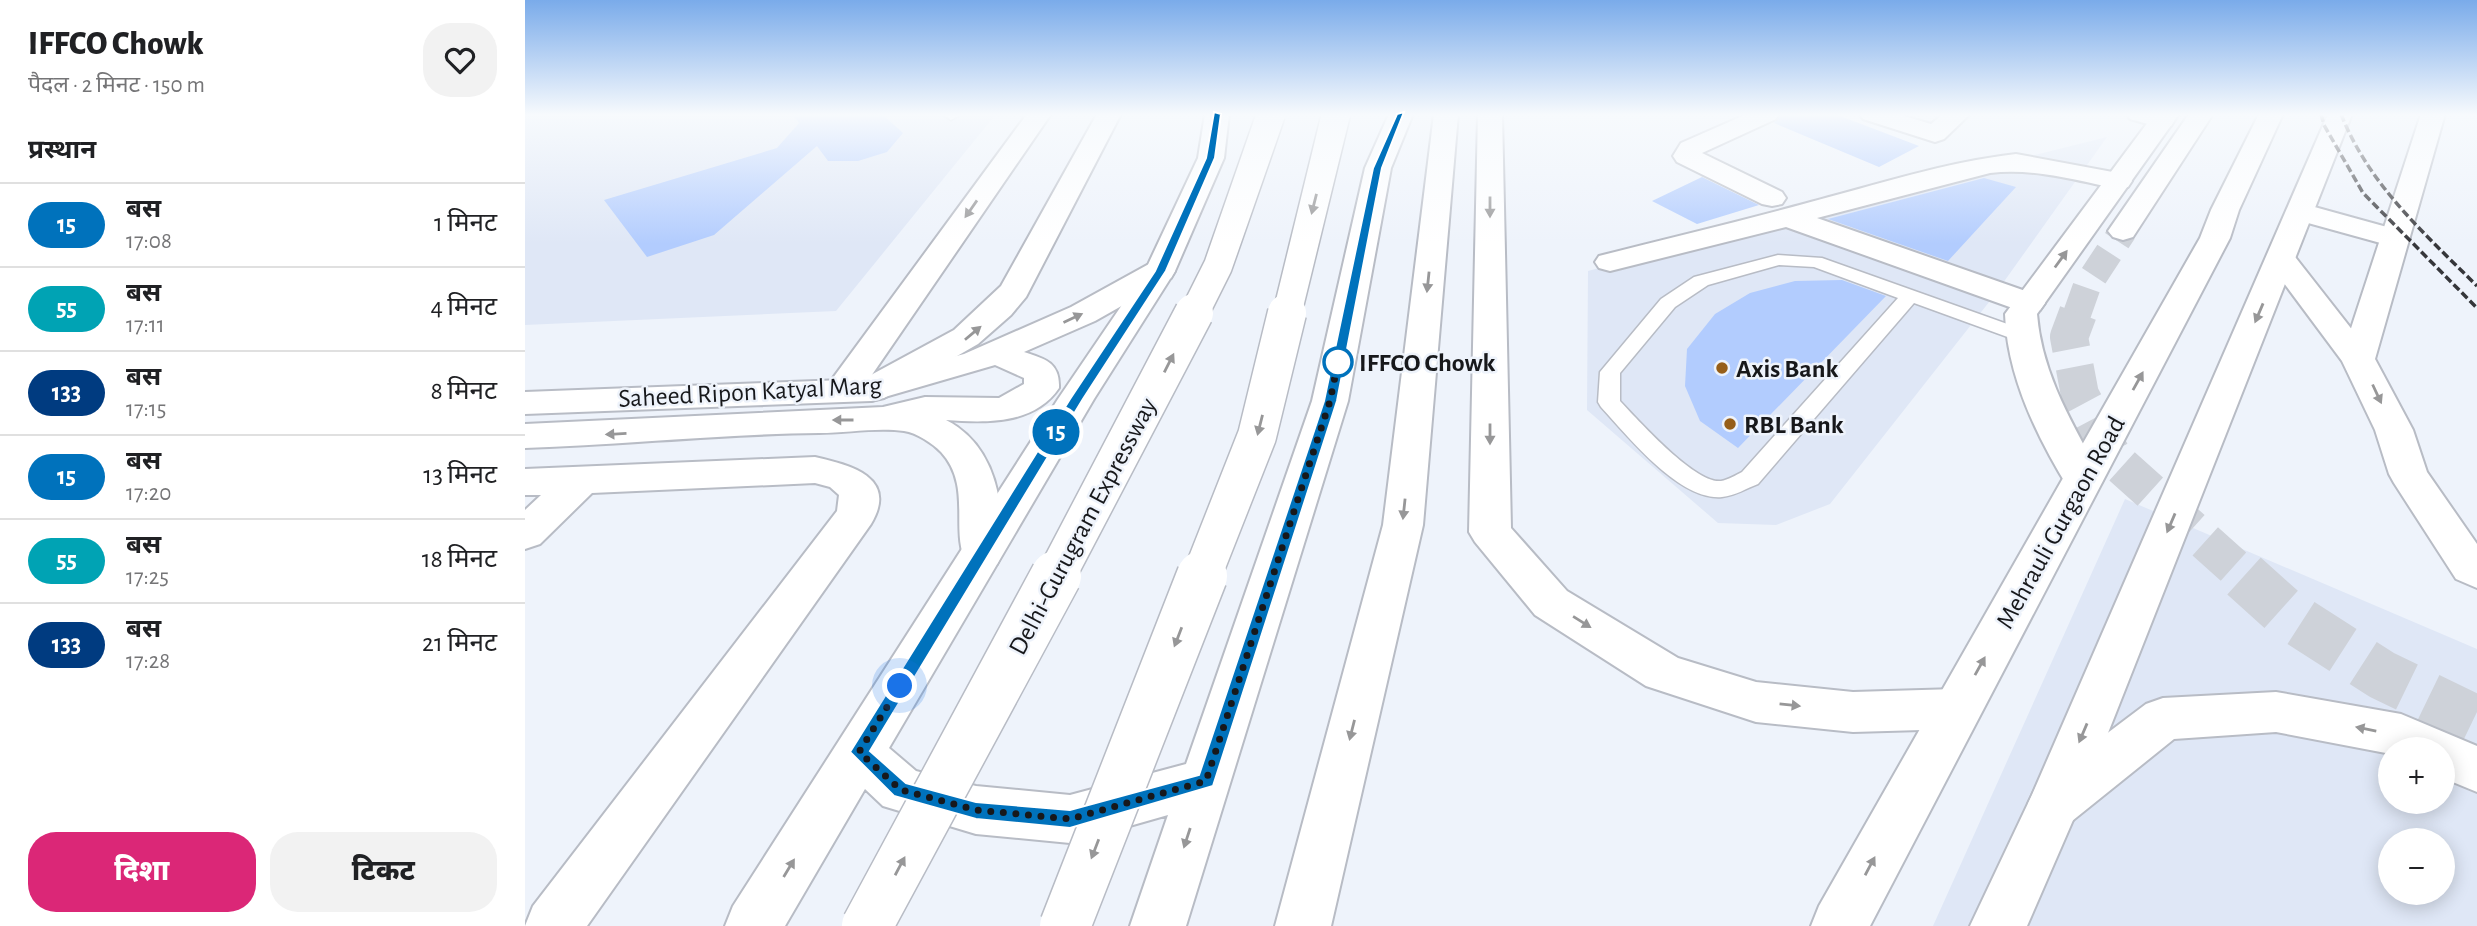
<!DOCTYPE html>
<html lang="hi">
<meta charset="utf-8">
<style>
body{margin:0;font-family:"Alegreya Sans","Noto Sans Devanagari",sans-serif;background:#f2f2f2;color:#202124;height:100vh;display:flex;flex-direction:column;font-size:26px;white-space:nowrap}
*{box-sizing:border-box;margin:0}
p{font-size:23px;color:#757577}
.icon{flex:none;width:38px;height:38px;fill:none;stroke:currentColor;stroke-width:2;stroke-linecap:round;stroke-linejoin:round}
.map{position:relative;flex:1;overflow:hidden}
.details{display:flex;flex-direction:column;background:#fff;width:525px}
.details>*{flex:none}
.badge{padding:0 14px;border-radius:23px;font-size:24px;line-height:46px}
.tools{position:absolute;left:1853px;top:737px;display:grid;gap:14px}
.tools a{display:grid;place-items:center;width:77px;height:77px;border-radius:50%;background:#fff;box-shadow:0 4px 18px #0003;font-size:35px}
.you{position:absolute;width:35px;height:35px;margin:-18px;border:5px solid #fff;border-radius:50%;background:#1a73e8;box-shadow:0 0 0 10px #1a73e833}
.map>.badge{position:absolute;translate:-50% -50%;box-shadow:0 0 0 4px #fff}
h2{padding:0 28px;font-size:26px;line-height:63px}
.round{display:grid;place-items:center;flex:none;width:74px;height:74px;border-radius:28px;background:#f2f2f2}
.headline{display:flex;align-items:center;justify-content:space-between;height:119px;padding:0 28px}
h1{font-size:33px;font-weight:800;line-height:52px}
.cta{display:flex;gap:14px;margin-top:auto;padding:14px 28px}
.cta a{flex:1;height:80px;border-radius:28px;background:#db2777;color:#fff;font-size:28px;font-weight:800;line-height:80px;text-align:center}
.cta a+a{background:#f2f2f2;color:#202124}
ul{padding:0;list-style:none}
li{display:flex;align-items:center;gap:21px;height:84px;padding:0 28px;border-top:2px solid #e0e0e0}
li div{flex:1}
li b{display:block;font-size:26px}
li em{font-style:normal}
li .badge{min-width:77px;font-weight:700;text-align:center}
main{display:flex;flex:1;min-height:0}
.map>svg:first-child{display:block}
.built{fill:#dfe7f6;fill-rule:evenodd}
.building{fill:#b2ccfe}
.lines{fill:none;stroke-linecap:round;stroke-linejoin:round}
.secondary-tunnel-far2{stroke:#ced2d9;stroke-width:28;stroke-dasharray:28 14;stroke-linecap:butt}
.secondary-tunnel-far1{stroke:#ced2d9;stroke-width:38;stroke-dasharray:38 18;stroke-linecap:butt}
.secondary-tunnel{stroke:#ced2d9;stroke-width:50;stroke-dasharray:50 24;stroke-linecap:butt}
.service-casing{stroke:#b8bcc5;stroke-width:3}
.minor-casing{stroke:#b8bcc5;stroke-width:4}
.tertiary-casing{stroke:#b8bcc5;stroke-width:4}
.secondary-casing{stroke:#b8bcc5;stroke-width:4}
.primary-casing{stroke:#b8bcc5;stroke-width:4}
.trunk-casing{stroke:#b8bcc5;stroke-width:4}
.service{fill:#fff;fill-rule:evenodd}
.minor{fill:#fff;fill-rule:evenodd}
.tertiary{fill:#fff;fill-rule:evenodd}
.secondary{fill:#fff;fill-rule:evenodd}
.primary{fill:#fff;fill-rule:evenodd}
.trunk{fill:#fff;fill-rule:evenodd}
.rail{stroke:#35363a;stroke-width:3.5;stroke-dasharray:8 3.5;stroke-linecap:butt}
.motorway-bridge-far2-casing{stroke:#b8bcc5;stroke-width:31;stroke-linecap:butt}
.motorway-bridge-far1-casing{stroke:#b8bcc5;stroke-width:41;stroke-linecap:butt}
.motorway-bridge-casing{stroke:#b8bcc5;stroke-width:53;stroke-linecap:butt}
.motorway-bridge-far2{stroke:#fff;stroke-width:28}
.motorway-bridge-far1{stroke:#fff;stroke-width:38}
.motorway-bridge{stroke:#fff;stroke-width:50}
.oneway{fill:#979798}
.line{fill:#0072bc;stroke:#fff;stroke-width:2}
.walk{stroke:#17181b;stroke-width:7;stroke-dasharray:0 12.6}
.stop-dot{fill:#fff;stroke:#0072bc;stroke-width:3.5}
.poi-dot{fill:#965e19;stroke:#eef3fb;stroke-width:2.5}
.labels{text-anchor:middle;stroke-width:5;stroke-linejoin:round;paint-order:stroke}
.stop-label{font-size:26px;font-weight:bold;fill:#17181b;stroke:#eef3fb;text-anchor:start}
.poi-label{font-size:26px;font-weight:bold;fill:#17181b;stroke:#eef3fb;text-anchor:start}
.street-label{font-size:26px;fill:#17181b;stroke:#eef3fb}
</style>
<main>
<section class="details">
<div class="headline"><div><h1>IFFCO Chowk</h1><p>पैदल · 2 मिनट · 150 m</p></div><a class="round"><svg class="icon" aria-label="heart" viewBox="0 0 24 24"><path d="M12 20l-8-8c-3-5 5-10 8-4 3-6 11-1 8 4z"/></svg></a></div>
<h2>प्रस्थान</h2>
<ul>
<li><span class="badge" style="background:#0072bc;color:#fff">15</span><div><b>बस</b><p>17:08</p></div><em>1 मिनट</em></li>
<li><span class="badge" style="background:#00a3b4;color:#fff">55</span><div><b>बस</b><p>17:11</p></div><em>4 मिनट</em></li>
<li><span class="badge" style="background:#003b80;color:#fff">133</span><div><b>बस</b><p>17:15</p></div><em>8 मिनट</em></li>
<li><span class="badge" style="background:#0072bc;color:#fff">15</span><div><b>बस</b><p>17:20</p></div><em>13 मिनट</em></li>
<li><span class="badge" style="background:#00a3b4;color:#fff">55</span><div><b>बस</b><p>17:25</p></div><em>18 मिनट</em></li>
<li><span class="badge" style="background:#003b80;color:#fff">133</span><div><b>बस</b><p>17:28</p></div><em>21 मिनट</em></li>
</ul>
<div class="cta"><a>दिशा</a><a>टिकट</a></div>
</section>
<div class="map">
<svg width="1952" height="926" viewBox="0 0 1952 926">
<rect width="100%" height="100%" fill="#eef3fb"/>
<!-- built -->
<path class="built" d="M0,114H471L311,311L0,325Z
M1582,137L1468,297L1305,504L1251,525L1193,523L1062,410L1063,271L1250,220Z
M1600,499L1952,649V926H1408ZM1866,749H1918V802H1866ZM1866,840H1918V892H1866Z"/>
<!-- building -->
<path class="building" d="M267,114H357L378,133L362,152L333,161H303L292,146L189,235L122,257L79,200L252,148L274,123Z
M1257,114H1310L1394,146L1354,167L1249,123Z
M1177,177L1234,205L1172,224L1127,201Z
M1459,178L1491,187L1423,261L1303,219Z
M1317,280L1361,296L1213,448L1175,421L1160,386L1162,349L1190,314L1225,293L1270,281Z"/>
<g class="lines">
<!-- secondary-tunnel-far2 -->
<path class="secondary-tunnel-far2" d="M1552,314L1562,286L1598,231"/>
<!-- secondary-tunnel-far1 -->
<path class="secondary-tunnel-far1" d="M1553,313L1544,337L1555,395L1589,459L1721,578"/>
<!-- secondary-tunnel -->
<path class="secondary-tunnel" d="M1719,576L1759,612L1857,675L1952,721"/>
<defs>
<path id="service" d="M417,114H432L433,116L426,120Z
M1253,255L1297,258L1502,331L1505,335L1502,339H1488L1389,303L1233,484C1222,488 1210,496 1197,497C1154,501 1102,435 1076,407L1073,402L1075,372L1136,299L1169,277ZM1254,265L1289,267L1373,298L1217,472C1211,475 1203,480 1196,481C1170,484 1112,419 1095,401V373L1150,307L1183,285Z"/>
<path id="minor" d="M502,114H526L331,398L318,401L305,398L300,390L305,382Z
M1222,114H1254L1251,119L1177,153L1257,192L1261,198L1257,204L1247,206L1237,204L1152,162L1148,156L1156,143Z
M1335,114H1372L1406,124L1418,114H1445L1419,139L1410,142L1338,119Z
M1602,114H1640L1646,116L1649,121L1646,126L1637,128L1605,119Z
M1491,154L1593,173L1603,175L1607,181L1603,187L1593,189C1550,180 1509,168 1465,173L1292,218L1515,296L1520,303L1515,310L1504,313L1493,310L1261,227L1085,271L1074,268L1070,262L1074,256C1144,238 1213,222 1282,203C1351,185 1420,162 1491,154Z
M290,457C325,465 374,477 346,524L62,926H0L8,906L312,511L314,495L305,487L290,483L67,493L15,544L0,549V510L16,495H0V469Z"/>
<path id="tertiary" d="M1629,114H1654L1512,314C1517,376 1549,426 1578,480L1572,489L1558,493L1544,489C1512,437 1482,376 1480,314Z
M1896,114H1920L1850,359L1845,366L1833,369L1821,366L1816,359Z
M635,262L646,264L650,271L646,278L570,321L499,352C521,359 535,363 534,388C509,425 460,423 421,420C462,441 475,484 477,527C478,541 479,551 472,564L457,568L442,564C424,531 448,487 416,452C407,443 392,433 379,431C352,427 322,433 294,433C196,434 98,445 0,448V424L358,407L400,397L474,398L499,384V378L470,365L346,401L0,414V392L345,379L439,354L546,307L624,264Z"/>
<path id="secondary" d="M572,114H596L501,297L486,315L453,344L359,398L346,401L333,398L328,390L333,382L429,330L476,286Z
M680,114H704L699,158L650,271L569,399L364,748L391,771L451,786L545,795L661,764L787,401L840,168L864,114H888L866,168L823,401L661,926H605L643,815L545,843L451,834L358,806L340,789L260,926H200L208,906L533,399L620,271L673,158Z
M1664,114H1688L1608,237L1598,240L1588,237L1583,231Z
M1756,250L1767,253L1850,359L1888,430L1902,472L1952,544V588L1931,579L1869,483L1864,474L1850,430L1817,361L1741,259L1745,253Z
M1751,692L1876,714L1952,746V792L1918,778V749H1866V754L1751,732L1649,739L1547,821L1529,828L1511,821L1503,804L1511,787L1621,704L1638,698Z"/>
<path id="primary" d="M909,114H933L898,525L806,926H750L858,525Z
M953,114H977L986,528L1042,591L1153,658L1231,682L1328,692L1431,689L1448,695L1455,709L1448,723L1431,729L1328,732L1231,722L1121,686L1010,615L950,542L944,532Z
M1775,203L1880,232L1885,238L1880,244L1870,247L1765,218L1761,212L1765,206Z"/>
<path id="trunk" d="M1734,114H1758L1714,210L1705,238L1345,926H1286L1294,906L1675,238L1686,210Z
M1803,114H1827L1555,804L1502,926H1445L1507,795Z"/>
</defs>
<!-- service casing -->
<use href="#service" class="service-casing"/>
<!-- minor casing -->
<use href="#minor" class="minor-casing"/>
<!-- tertiary casing -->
<use href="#tertiary" class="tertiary-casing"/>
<!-- secondary casing -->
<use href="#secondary" class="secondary-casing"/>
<!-- primary casing -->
<use href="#primary" class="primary-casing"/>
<!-- trunk casing -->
<use href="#trunk" class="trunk-casing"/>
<!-- service -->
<use href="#service" class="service"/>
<!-- minor -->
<use href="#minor" class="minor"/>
<!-- tertiary -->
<use href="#tertiary" class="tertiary"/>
<!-- secondary -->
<use href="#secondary" class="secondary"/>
<!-- primary -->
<use href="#primary" class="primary"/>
<!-- trunk -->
<use href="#trunk" class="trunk"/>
<!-- rail -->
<path class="rail" d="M1796,114L1799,125L1838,193L1952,308
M1816,114C1844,185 1899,233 1952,286"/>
<defs>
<path id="motorway-bridge-far2" d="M669,314L693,266L746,114
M762,314L811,114"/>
<path id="motorway-bridge-far1" d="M530,578L669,313
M676,578L732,436L762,313"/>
<path id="motorway-bridge" d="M342,926L531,576
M540,926L677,576"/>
</defs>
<!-- motorway-bridge-far2 casing -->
<use href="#motorway-bridge-far2" class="motorway-bridge-far2-casing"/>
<!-- motorway-bridge-far1 casing -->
<use href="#motorway-bridge-far1" class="motorway-bridge-far1-casing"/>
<!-- motorway-bridge casing -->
<use href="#motorway-bridge" class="motorway-bridge-casing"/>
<!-- motorway-bridge-far2 -->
<use href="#motorway-bridge-far2" class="motorway-bridge-far2"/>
<!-- motorway-bridge-far1 -->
<use href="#motorway-bridge-far1" class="motorway-bridge-far1"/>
<!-- motorway-bridge -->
<use href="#motorway-bridge" class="motorway-bridge"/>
</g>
<!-- one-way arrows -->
<defs><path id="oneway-solid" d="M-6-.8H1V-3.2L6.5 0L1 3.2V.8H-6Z" transform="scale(1.75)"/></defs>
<g class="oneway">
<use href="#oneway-solid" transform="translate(789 204) rotate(104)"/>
<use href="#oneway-solid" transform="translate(965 207) rotate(90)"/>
<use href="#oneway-solid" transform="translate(446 209) rotate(125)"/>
<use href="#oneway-solid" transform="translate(1536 259) rotate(-54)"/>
<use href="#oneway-solid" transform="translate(903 282) rotate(96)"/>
<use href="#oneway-solid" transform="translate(1734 313) rotate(113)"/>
<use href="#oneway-solid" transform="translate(548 318) rotate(-25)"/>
<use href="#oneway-solid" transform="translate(448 333) rotate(-40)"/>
<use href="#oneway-solid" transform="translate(644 363) rotate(-63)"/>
<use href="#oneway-solid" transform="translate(1613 381) rotate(-61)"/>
<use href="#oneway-solid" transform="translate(1852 394) rotate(65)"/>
<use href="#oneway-solid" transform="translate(318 420) rotate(180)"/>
<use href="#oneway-solid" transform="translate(735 425) rotate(104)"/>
<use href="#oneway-solid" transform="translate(91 434) rotate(177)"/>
<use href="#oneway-solid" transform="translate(965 434) rotate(90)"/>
<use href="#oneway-solid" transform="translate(879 509) rotate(96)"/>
<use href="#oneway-solid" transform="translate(1646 523) rotate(113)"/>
<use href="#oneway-solid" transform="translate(1057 622) rotate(32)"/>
<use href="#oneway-solid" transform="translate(653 637) rotate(111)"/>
<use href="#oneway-solid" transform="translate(1455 666) rotate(-61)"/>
<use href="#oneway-solid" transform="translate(1265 705) rotate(6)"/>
<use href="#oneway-solid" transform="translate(1841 729) rotate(-169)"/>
<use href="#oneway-solid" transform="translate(827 730) rotate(104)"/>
<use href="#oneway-solid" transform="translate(1558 733) rotate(113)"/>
<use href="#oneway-solid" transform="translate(662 838) rotate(108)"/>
<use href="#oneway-solid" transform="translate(570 849) rotate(111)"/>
<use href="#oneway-solid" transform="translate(375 866) rotate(-62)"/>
<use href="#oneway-solid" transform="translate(1345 866) rotate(-62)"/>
<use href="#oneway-solid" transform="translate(264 868) rotate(-59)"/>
</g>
<!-- sky -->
<linearGradient id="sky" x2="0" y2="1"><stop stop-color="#7aabea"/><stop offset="0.47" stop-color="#f7fafd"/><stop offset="1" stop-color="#f7fafd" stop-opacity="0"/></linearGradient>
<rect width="1952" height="244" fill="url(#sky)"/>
<!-- line -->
<path class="line" d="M689,112L696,114L690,158L641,271L558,399L345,751L381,783L451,802L545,810L674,775L799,401L848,168L872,114L879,112L857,168L812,401L688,786L545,828L451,819L369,796L325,752L545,399L630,271L681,158Z"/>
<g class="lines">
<!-- walk -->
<path class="walk" d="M375,686L334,752L376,790L451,810L545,819L681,781L805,401L813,362"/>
</g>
<!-- markers -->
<circle class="stop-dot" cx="813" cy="362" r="14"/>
<g class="poi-dot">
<circle cx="1197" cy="368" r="7"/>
<circle cx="1205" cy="424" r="7"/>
</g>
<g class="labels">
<!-- stop labels -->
<g class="stop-label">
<text x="834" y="371">IFFCO Chowk</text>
</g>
<!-- poi labels -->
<g class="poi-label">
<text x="1211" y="377">Axis Bank</text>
<text x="1219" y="433">RBL Bank</text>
</g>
<!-- street labels -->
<g class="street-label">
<text transform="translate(225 391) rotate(-3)" y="9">Saheed Ripon Katyal Marg</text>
<text transform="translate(1535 522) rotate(-61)" y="9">Mehrauli Gurgaon Road</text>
<text transform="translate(557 526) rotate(-62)" y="9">Delhi-Gurugram Expressway</text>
</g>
</g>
</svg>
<div class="tools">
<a>+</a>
<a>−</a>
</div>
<div class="you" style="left:375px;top:686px"></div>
<b class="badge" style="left:531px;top:432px;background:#0072bc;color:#fff">15</b>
</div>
</main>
